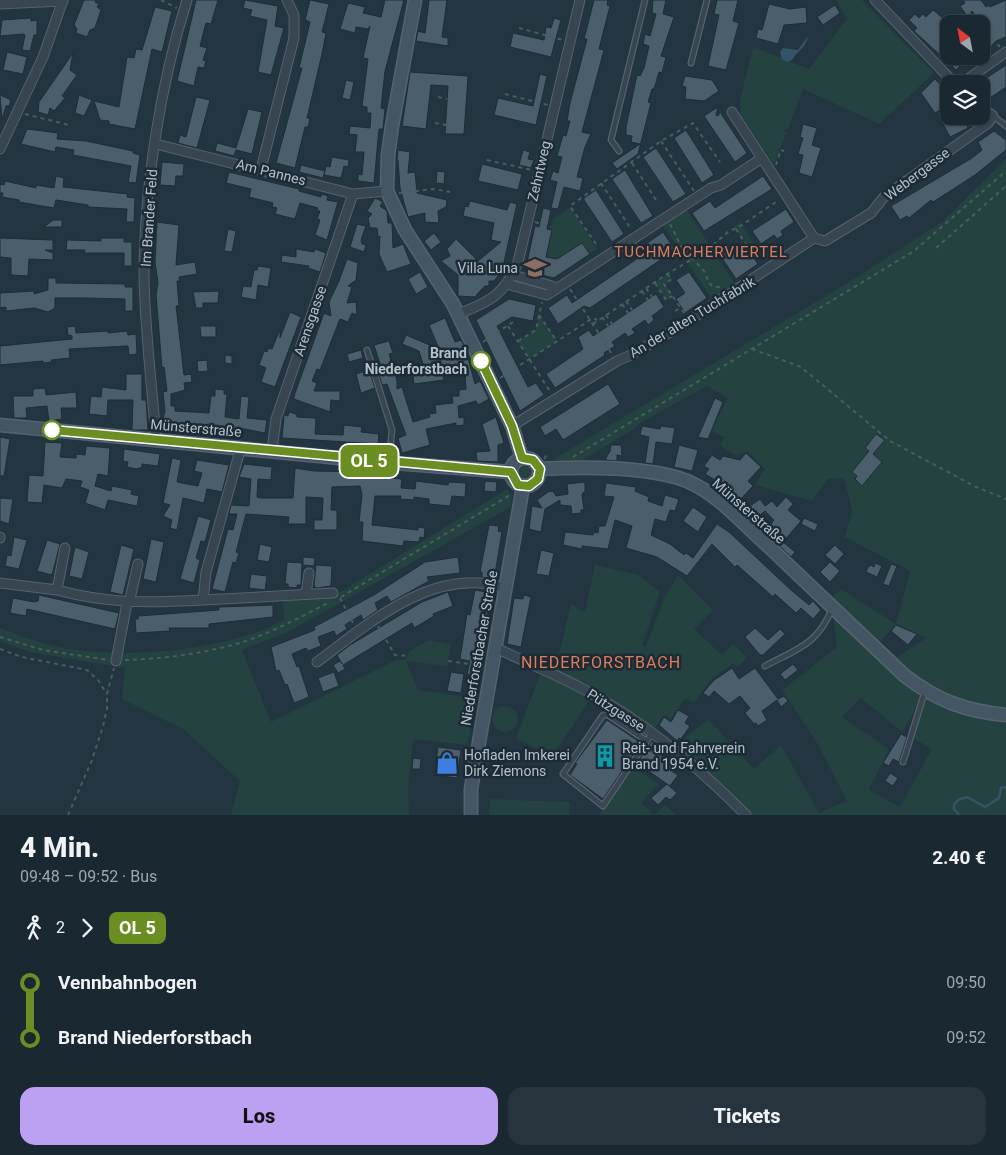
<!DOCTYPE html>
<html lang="de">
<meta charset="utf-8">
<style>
body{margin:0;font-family:Roboto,sans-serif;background:#27343d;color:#f1f3f6;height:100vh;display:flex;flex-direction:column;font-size:19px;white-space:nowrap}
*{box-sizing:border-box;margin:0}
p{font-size:16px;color:#9fa6ab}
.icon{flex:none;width:28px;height:28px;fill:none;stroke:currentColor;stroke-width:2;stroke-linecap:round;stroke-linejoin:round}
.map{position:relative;height:815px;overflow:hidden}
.sheet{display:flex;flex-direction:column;background:#1a2831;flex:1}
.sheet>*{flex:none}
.badge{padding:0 10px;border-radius:8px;font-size:18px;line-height:32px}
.needle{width:32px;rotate:328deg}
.fabs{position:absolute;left:940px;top:15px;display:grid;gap:10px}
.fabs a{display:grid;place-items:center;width:50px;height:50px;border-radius:10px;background:#1a2831;box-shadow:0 1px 4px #0004,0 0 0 1px #38444d;font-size:25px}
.map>.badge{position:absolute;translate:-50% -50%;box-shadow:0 0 0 2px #fff}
.legs{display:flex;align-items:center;gap:8px;height:55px;padding:0 20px;font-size:16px}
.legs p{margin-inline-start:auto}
.summary{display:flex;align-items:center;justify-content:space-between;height:85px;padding:0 20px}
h1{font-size:28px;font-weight:800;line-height:38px}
.primary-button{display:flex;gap:10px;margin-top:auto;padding:10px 20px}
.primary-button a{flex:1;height:58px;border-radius:15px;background:#bca0f2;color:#111;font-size:20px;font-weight:800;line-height:58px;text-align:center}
.primary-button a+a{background:#27343d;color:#f1f3f6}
ul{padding:0 20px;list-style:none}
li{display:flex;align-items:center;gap:18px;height:55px;font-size:19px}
li i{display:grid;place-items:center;width:8px;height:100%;margin:0 6px;background:currentColor}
li i::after{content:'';width:12px;height:12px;margin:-6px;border:4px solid;border-radius:50%;background:#1a2831}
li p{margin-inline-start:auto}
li:first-child i{background:linear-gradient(#0000 50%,currentColor 0)}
li:last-child i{background:linear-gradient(currentColor 50%,#0000 0)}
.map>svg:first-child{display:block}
.green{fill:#244240;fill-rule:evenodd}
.water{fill:#345469}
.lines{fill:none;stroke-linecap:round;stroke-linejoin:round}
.stream{stroke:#345469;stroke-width:2.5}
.building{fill:#4b5e6c;stroke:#1e2d37}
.lane-casing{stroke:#55636e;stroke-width:7}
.street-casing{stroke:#55636e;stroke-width:11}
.secondary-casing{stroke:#55636e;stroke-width:15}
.path{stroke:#455f5e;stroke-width:2;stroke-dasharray:4 4;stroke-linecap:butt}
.lane{stroke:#374650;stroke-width:4.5}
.street{stroke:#374650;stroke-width:9}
.secondary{stroke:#445564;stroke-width:12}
.line-1-casing{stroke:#fff;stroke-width:11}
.line-1{stroke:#6b8e23;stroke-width:8}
.stop-1-dot{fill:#fff;stroke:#6b8e23;stroke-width:2.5}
.labels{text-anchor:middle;stroke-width:5;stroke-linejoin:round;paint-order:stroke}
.street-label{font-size:14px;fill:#b3c0cb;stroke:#1c2b35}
.poi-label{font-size:14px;fill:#b3c0cb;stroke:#1c2b35;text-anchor:start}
.stop-label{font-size:14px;font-weight:bold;fill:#b3c0cb;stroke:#1c2b35;text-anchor:end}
.neighbourhood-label{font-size:15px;letter-spacing:1px;fill:#de7d5b;stroke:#1c2b35}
.quarter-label{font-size:16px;letter-spacing:1px;fill:#de7d5b;stroke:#1c2b35}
</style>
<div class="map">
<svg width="1006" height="815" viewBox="0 0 1006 815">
<rect width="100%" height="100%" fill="#223541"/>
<!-- green -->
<path class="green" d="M836,0H862L934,73L879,124L803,89L788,129H784L786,133L781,147L777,149L780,152L774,165L741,114L740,100L753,47L809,69L847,19Z
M1006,159V815H750L679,743L708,719L754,769L781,745L819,813L847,801L819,746L782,690L837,647L832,597L841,589L896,624L910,571L845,537L852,511L844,478L828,479L812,501L755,485L765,469L747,451L737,456L720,446L724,437L711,431L728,398L707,386L640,423L635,428L581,461L552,460L849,282L943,221ZM876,434L885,440L873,454L882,462L862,486L855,480L857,476L853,472L869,451L865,448ZM896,624L926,638L898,657L880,642ZM861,698L902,732L917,707L921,708L913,738L932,749L900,807L869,790L889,749L842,717Z
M570,207L597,249L590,254L582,243L557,259L545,260L553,219Z
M686,209L736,286L713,301L662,224Z
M740,222L756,247L750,250L734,226Z
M667,274L672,279L665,284L672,296L666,300L655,282Z
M539,315L557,341L529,359L518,341L536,330Z
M519 472a6 6 0 1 1 12 0a6 6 0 1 1-12 0Z
M507,489L512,496L511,507L286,633L242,650L271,722L396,660H406L409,651L429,640L451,644L447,666L406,661L418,690L475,698L468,745L413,739L408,791L409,815H231L240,781L183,729L122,699L125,668L30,652L0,641V628C19,635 39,643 58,647C123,660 225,652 284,620L283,601L332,597Z
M595,565L639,575L660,592L642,646L646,647L664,598L678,575L713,610L694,629L722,655L733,644L747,658L737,667L733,664L712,678L694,703L685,698L671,719L664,715L654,729L627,711L555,670L571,604L585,612Z
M540,674L548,676L590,699L553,756L516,739Z
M492 719a13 13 0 1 1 26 0a13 13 0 1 1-26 0Z
M632,766L659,784L641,803L654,815H599Z
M490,799L570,802L569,815H489Z
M665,805L676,815H654Z"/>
<!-- water -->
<path class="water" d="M808,36C805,49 797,51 792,60L787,62L782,59L780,52L783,48L798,50Z"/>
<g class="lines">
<!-- stream -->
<path class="stream" d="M959,815L954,809V804L960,799L967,797L985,807L999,798L1001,788L1006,787"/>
</g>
<!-- building -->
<path class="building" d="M84,0H96L95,2L99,4L97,7L101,10L95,28L90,30L87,37L76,33L77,29L74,25Z
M196,0H218L211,24L206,23L200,46L207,48L203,60L206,61L204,68L198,67L194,86L177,81Z
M245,0L278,6L275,26L284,28L271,75L258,72L267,20L250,16L252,10L243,8Z
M310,0L329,4L322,32L326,33L322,54L307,118L310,119L308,127H305L295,168L276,163L302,68H299L310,22L305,20Z
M385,0H404L385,71L381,108L385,109L383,129H379L374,183L358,181V174L362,175L364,152H355L357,135L349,134L350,126L370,128L371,113H367V107L362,106L368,59L363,58L370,26L368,29L356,27L355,33L340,29L348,3L365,7L363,13L381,17Z
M429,0H447L442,37L448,38V46L416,41L418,31L425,33Z
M594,0H608L607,5L610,6L599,49L604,50L582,132L591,134L585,147L577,177L583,178L580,191L564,187L558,209L551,208L557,182L550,180L553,171L558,173L562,157L557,156L563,135L566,136L570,121H567L570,103L587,39H584Z
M653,0H666L663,14L674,17L661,56L666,57L662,73L659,72L654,89H652L648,102L651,103L638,154L617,169L612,163L640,144L631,142L632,136L626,135V127L637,75L640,76L644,68L649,46L643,44L645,34L650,36L656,14L652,13Z
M717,0H738L733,21L739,23L726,70L708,66L719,15L714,14Z
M963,0H981L986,7L989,5L990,7L1006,0V37L996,41L981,57V45L990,37L972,11L967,16L960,6L965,3Z
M769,4L790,9L806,7L807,23L784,25L778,44L756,38L758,29L762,30Z
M835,5L840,13L823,25L817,17Z
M155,7L172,11L162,52L152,49L135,129L109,124V121L100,120L94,101L119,107L127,57L134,58L136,49L142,50Z
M933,10L949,23V47L940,55L914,31L917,28L909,20L915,14L919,18L923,14L926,17Z
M31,18V21L37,20V35H34L30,51L22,50L25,35L23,34L0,36L2,20Z
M554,18L561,20L551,57L510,47L513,33L544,40L546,27L551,28Z
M7,52L27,57L23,74L3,70Z
M73,53L70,70L77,75L62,96L65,98L54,111L50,108L48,115L38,112L39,102Z
M942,56H971L956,70Z
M1006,65V87L990,98L979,83Z
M410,72L468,76L464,134H445L448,86L431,85L426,129L402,126Z
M540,74L547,76L536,125L494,115L498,98L533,106Z
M685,76L712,80L719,91L704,101L685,99L686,87L682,86Z
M935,79L949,94V104L935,113L921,93Z
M346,80L354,82L350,100L342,98Z
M0,95L11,100L9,106H6L2,120Z
M79,95L92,100L84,116L75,113Z
M196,97L210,100L197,148L178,143L180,135L186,137Z
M718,107L716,115L718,116L720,112L747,153L735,162L704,116Z
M248,109L262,112L252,154L236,150L234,156L215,151L217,143L236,148Z
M939,116H981L967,125L968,128L950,137Z
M803,124L817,128L812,145L821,148L812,177L799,173L803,155L798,154L803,138L800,137Z
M27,129L58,133L57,139L86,141L133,151V153L140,155L136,183L128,182L131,166L73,155L74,150L56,147L55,152L21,144Z
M686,130L714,175L702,183L674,138Z
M994,131L1006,140V150L975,175L933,202L931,200L909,218L907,216L900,220L891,206L972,158L982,150L978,142Z
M656,148L686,194L673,202L643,157Z
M398,150L410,152L408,173L415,172L417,193L447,200L446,207L438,211L439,223L425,222V213L408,217L400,188L398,160H397Z
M523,150L530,152L528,159L534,160L531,168L519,165Z
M332,157L349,160L348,167L344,166L341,178L324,175L326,166L330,167Z
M162,162L184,164L183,176H176L175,186L160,185Z
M482,164L522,174L518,190L478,181Z
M301,165L325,171L323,178L299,172Z
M625,170L653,216L641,223L612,179Z
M437,171L445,172L444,184L436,183Z
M229,172L299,189V191L321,197V194L328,196L327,200L338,202L327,240L315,235L320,220L317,219L320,211H317L318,208L300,203L295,219L275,214L277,208L272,207L273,203L249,197L251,189L226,183Z
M56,176L64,178L63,187L128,194L127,197L135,198L134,222H126L127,209L88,207V205L56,200L54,208L19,202V200L2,197L3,193H0V184L4,185L5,181L36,188V185L54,188Z
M763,176L772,189L704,231L692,213L710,201L715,208Z
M596,190L624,234L612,242L584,200V198Z
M375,198L383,202L380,206L387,211L388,223H392L393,248L403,244L411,264L387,272L379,254L380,236L378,237L377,228H370L368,218L372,214L367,211Z
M470,201L507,210L510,202L517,204L502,271L494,281H489V286H485L477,294L476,297L458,296V275L441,261L450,256L447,249L456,239L478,261L501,242L491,240L494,223L463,216L465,206L468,207Z
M543,208L551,210L547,229L552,230L546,257L557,259L582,243L590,254L554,278L525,271L535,226L539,227Z
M786,209L794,222L781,231L783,235L777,239L774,235L761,244L752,231Z
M53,220H62V227H44Z
M157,222L179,225L176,265L195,262L197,274L179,277L180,281H177L179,306H176L184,375L191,374L192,382L184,383L185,390L171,394V406H175V411L209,413L211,396H215V389L224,390V394H227L225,417L239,419L241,396L249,397L247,418L267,420L265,433L239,428V433L207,431L182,429V425L162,423L165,411L163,392L167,391L164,367L162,368L156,295L158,283L155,262Z
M357,224L366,226L361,240L362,244L366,245L364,252L350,247Z
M228,229L236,231L232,252L224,251Z
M663,232L675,250L590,308L584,306L558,324L548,308L567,295L572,303L650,250L646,244Z
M434,233L441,242L431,250L424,241Z
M0,238L53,240V250H45L53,253V260L29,259L28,276L11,275V258L0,257Z
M101,238H124V242H132V266H124V253H84L85,250H66L67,240L101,241Z
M732,244L740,257L749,251L758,264L736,279L718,252Z
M296,249L314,252L315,249L326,253L320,272L308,268L309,266L281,262L282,255L296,257Z
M347,259L358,263L356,280L348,286L352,287L347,303L356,302L357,315L352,313L348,322L340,319L320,370L317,369L312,381L317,383L314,391H340V401L331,400L330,412L294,399V396L324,313L331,316L329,302L339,281Z
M258,266L271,268L268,287L258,285L256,300L241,297L243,286L251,287L254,270H257Z
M420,272L428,287L416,294L408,279Z
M689,272L707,298L685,313L676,299L685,293L676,280Z
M48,278H56V283L125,284V287H133V311H125V299L86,298H55V308L48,312L34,308L6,311V307L0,308V293L34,291V294L48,290Z
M219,291L218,303H203V308H196L193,292Z
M656,294L664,307L652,316L654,320L648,325L645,320L632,329L635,333L628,337L625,333L612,342L615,346L604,353L605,355L555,388L546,374L583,349L578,337L589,330L593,336Z
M509,299L536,305L533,321L512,317L497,326L528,387L536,383L544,395L520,411L476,320Z
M290,312L301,317L275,387L261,382L266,368L259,365L264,351L267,352L268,348L272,349L280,329V338Z
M445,318L455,342L461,340L465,347L475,384L480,381L489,399L478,405L476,401L458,406L459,418L464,417V425L456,426V423L426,429L430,445L402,453L398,438L406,435L387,384L382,385L377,368L380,364L374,345L389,341L393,353L389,354L397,381V389L402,387L413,422L430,417L429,414L436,413L435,405L453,403L452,396H459V390L466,389L465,374L457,375L456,372L443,375L444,380L414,384L413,376L426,374L419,351L402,344L406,335L439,349L429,325Z
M75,326L76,333L108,331V333L127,331L128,335L136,334L137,354L129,355L128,346L69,349L70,358L51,360L52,362L43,363V361L0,365V346L72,339V336L68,335L67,327Z
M200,326H216V337H201Z
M361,350L363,358L349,362L347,354Z
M225,355L232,356V364L225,363Z
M207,360L208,371L198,372L197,361Z
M369,370L375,388L361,393L356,374Z
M126,374H142V400H146L148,430H132L133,400H108L107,416L89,414L91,396L101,397L102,387L126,390Z
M608,384L620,404L563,440L556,429L545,436L540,427Z
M45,388L46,395L76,392L77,408H61L62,419L49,421L47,406L26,408L27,418H14L13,396H33V389Z
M715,398L723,402L708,439L698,437Z
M289,412L296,414L297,417L316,418L315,434L343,435L344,425L362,427L361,432L379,434L378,444L282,438L284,415L288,416Z
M496,417L504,443L498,445V462L477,461L476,452L490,451L482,424Z
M642,426L660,429L661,426L675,428L672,444L656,442L653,464L645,463L649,437L640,435Z
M876,434L885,440L873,454L882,462L862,486L855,479L857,476L852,472L869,451L865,448Z
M0,437L10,439L4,476H0Z
M45,442L62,443L60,457L76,458V454L85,455L86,446L110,448L108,476L98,474L95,486L111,491L112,486L132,490L131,494L139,496L137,506L108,500L105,510L85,503L89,490L80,487L82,481L66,479L62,488L44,485L42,503L27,502L29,475L43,476Z
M611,445H621L622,456L617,455V461L605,460L610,451Z
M679,445L698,450L692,471L674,467Z
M124,449L160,454L158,466L142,464V467L137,469L127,467L128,462L123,461Z
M746,453L761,467L748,481L753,486L740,500L722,484L705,474L709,469L704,466L712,455L720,460L723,456L740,460Z
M172,458L181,460L177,482L198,486L202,473L194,471L197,460L229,465L222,492L207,489L204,503L183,498L177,530L170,528L172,520L163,516L170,505L163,503Z
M244,464L272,467L271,480L258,479L257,497L261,498H293L295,468L314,471L375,472V477L402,479L401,488L415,489L416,481L448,485L449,482L466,483L465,497L452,496L450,506L429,504V499L414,497V500L400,499L401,496H375L372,525L418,530V527L425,528L424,538L420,537L419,542L404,541L403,546L362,541L363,522H359L362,495L360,486L332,487L331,510H337V530H314V520H322L323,498L306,497V524H288L289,517L246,514L236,552L239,553L236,563L233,562L225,592L212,589L228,529L233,530L237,514H229L231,505L249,506L251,479L239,477Z
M485,481L497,482L496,492L484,491Z
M585,482V491L582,494L584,510H581V513L572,514L571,506L560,505V500L545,509L541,532L529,529L532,506L542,508L537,500L548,492L553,491L556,496L568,494L567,484Z
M606,483L636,487L635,491L649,497L648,501L662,506L665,495L679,499L675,511L670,510L666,522L655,519L651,535L670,544L684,555L686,553L693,558L717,524L729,532L791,590L809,605L813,601L821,610L813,619L801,608L796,613L775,594L773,597L737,565L735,567L712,544L687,576L657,557L626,548L632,526L615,520L608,549L582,546V549L563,545L565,532L593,535L594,532L598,533L599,526H605L614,497L604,496Z
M786,497L793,504L788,510L801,521L783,542L795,552L791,557L765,532L774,520L765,511L753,521L743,511L760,499L765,506L772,501L777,507Z
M0,498L13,499L9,524L0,521Z
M693,507L707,517L698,532L683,521Z
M198,516L211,520L205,542L201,541L196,558L200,560L194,583L180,579Z
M804,518L818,524L815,531L801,524Z
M489,525L499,526L498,531L502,532L495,574H491L490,579L482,577V572H480Z
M14,537L27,540L19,569L5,566L7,555L11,556Z
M151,539L164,542L156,582L143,579Z
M47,540L60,544L52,575L37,571Z
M260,544L272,547L269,562L257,560Z
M121,545L134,549L123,595L110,592Z
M835,545L844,554L835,564L825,555Z
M75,547L89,552L82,579L69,576Z
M541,550L554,553L549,576L536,574Z
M303,557L315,558L314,566L303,565Z
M458,557L460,573L427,577L429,581L391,602L387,596L375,603L378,610L363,620L361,615L345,625L347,629L336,636L334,631L318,637L321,646L308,651L306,648L292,654L297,667L299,666L309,697L294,703L287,684L285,685L279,670L276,671L271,647L315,630L314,627L374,595L425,562Z
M287,562L302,563L301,585H297V588L288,587V584H285Z
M830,562L840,571L830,582L820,572Z
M875,563L882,566L877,577L866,572L868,567L871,565L874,567Z
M891,564L897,566L889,586L883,584Z
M316,565L332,566L331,586L317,588L314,586Z
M251,574L267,576L265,590L249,588Z
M475,590L492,593L476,676L467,674L470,661L460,659L467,614L470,615Z
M448,592L453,606L433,614L434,616L414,628L412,623L343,665L345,669L338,673L333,665L340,661L342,664L337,655L350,645L422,602Z
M39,595L119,613L115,629L27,609L26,616L10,613L13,598L34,602L38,601Z
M524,595L531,597L521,647L507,644L514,598L523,599Z
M273,605V617L209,624V628H169L170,631L136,633L135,619H138V616L219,610V607Z
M896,625L917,634L908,645L891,631Z
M755,628L768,640L780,629L785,634L763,655H760L745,637Z
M793,664L798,670L785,680L780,674Z
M732,668L739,679L755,668L778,699L784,696L788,701L781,707L777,700L762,711L767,720L758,726L756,723L754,724L745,713L750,708L740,696L729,704L714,691L709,697L703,693L713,681Z
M334,672L339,686L323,692L318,678Z
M451,672L464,674L461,693L447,691Z
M678,710L689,716L685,723L690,726L681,739L679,738L677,741L659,725L664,717L671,722Z
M607,720L641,743L603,799L570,775L577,764L575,763Z
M901,734L907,737L899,762L893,759L889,766L883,763Z
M652,741L665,751L661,758L676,768L673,772L678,775L670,786L667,784L677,793L670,800L666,797L658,805L651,798L667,784L637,763Z
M438,747L461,750L457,778L434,775Z
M413,758L421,759L420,769H412Z
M890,773L898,778L893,786L885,781Z"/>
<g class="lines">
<defs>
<path id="lane" d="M691,63L707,0
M993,116L1006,126
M619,151L611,140L645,0
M367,350L392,430L389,461
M765,666C797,649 817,645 832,609
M647,741L608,715H603L563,774L603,806L647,741L652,733
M903,762L925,691"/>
<path id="street" d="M875,0L955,84
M0,4L63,1
M961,84L1006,52
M732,112L814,238
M156,144L353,194L387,191
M0,149L43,57L63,0
M261,169L294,38V15L287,0
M814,238L825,241L871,213L884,197L988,123L993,116L981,107
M513,275L552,286L555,290
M507,284L547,295L711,188L721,185L762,158
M458,314C490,302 505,294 518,262L580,0
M512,426L617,361L631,355L684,324L814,238
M156,440C152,386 145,331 144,277C144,188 160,85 187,0
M272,450L276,419L353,194
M0,538V537
M65,548L57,590C109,604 149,603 203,600L206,572L241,447
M0,583L57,590
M306,594L309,573
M203,600L333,593
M129,603L138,564
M494,647C523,661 553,673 581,688C644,721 696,765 746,815
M116,661L127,603
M317,662C369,623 435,565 504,588"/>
<path id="secondary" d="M415,0L392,126L388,155L387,191L405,230L453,304L512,426L522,458
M0,425L381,462L511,472
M511 472a14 14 0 1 1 28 0a14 14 0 1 1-28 0Z
M540,469C581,467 648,466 687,481C718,494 742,523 767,545C813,589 859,632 905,676C938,701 965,711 1006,715
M471,815V789L523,486"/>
</defs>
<!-- lane casing -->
<use href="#lane" class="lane-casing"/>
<!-- street casing -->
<use href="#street" class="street-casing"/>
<!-- secondary casing -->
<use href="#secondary" class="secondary-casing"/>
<!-- path -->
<path class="path" d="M161,0L177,8
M968,11L978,24
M981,27L1000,47
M519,28L563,40
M505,94L548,105
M438,97L447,99
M25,114L69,125
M435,123L446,125
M661,141L694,191
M487,160L532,170
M632,163L658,203
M776,165L781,150L784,151
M601,183L631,229
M399,193L434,189L450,192
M535,222L551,227
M670,224L681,246L704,271L709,283L713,287H723
M736,229L754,257L758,255
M596,244L570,206L661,141L693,123L720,162
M936,248L1006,186
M667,274L672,279L664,284L685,314
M655,283L666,300L672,296
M646,288L652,297
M570,289L612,354
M642,291L648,300
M626,301L632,310
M622,304L628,313
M675,311L680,308
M539,315L556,340
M606,315L612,324
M602,317L608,326
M593,324L667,274L706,251L728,232L742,225L779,200
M508,326L551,393
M518,341L536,330L542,302
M483,342L513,322
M752,349L801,367L890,441L976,487L1006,499
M500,378L590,320L593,318L597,320
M573,457L914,251L1006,171
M544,459L548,453
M534,488L543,479
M341,597L510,495
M340,598L354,625
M378,626L395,655L407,656
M0,637L43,650L108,660
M0,649L22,657L87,670L98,680L107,694
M125,660C164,659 208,653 246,641C275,631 302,616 330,602
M448,661L483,666
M68,815L92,760L103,726L107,708V694L114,668"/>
<!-- lane -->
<use href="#lane" class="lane"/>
<!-- street -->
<use href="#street" class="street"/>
<!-- secondary -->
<use href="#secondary" class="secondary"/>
</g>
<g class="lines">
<defs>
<path id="line-1" d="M52,430L511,472L518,485L529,486L538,479L540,469L533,460L522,458L512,426L481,361"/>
</defs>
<!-- line-1 casing -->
<use href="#line-1" class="line-1-casing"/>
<!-- line-1 -->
<use href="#line-1" class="line-1"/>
</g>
<!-- icons -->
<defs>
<symbol id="school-bare" viewBox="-9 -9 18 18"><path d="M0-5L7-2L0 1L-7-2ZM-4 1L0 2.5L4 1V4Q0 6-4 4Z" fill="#8d6e63" stroke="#1c2b35" stroke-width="2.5" paint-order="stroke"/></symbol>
<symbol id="building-bare" viewBox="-9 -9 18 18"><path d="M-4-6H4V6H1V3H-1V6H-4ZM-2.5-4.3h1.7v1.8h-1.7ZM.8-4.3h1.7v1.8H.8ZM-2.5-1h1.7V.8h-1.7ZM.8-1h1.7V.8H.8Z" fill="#0f9aa8" stroke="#1c2b35" stroke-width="2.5" paint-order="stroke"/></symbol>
<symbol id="shop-bare" viewBox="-9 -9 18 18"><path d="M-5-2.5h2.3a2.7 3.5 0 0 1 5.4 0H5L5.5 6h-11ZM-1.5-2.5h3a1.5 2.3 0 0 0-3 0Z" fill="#3f7fe0" stroke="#1c2b35" stroke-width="2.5" paint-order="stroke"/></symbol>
</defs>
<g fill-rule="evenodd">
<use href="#school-bare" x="519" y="252" width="32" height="32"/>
<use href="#building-bare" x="589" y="740" width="32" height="32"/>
<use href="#shop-bare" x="431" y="747" width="32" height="32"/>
</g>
<!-- markers -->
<g class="stop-1-dot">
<circle cx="481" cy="361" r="9"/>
<circle cx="52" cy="430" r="9"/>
</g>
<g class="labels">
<!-- street labels -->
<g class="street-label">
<text transform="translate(539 171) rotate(-77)" y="5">Zehntweg</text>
<text transform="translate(271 172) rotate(14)" y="5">Am Pannes</text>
<text transform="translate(917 174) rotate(-37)" y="5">Webergasse</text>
<text transform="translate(149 218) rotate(-86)" y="5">Im Brander Feld</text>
<text transform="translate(692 317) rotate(-31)" y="5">An der alten Tuchfabrik</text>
<text transform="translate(310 321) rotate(-71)" y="5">Arensgasse</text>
<text transform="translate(196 428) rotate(5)" y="5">Münsterstraße</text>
<text transform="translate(749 511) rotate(41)" y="5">Münsterstraße</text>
<text transform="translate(479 648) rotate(-80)" y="5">Niederforstbacher Straße</text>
<text transform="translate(616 710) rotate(33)" y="5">Pützgasse</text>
</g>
<!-- poi labels -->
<g class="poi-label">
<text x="518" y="273" text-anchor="end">Villa Luna</text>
<text x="622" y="753">Reit- und Fahrverein<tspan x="622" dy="16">Brand 1954 e.V.</tspan></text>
<text x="464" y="760">Hofladen Imkerei<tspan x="464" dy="16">Dirk Ziemons</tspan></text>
</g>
<!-- stop labels -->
<g class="stop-label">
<text x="467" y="358">Brand<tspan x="467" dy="16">Niederforstbach</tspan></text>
</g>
<!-- neighbourhood labels -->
<g class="neighbourhood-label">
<text x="701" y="257">TUCHMACHERVIERTEL</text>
</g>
<!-- quarter labels -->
<g class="quarter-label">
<text x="601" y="668">NIEDERFORSTBACH</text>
</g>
</g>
</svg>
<div class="fabs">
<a><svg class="needle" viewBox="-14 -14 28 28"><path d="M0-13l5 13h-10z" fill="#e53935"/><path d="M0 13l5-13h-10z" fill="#9fa6ab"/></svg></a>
<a><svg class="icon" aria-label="layers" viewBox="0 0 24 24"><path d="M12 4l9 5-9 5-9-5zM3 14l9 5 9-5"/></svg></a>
</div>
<b class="badge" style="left:369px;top:461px;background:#6b8e23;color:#fff">OL 5</b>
</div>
<section class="sheet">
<div class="summary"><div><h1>4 Min.</h1><p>09:48 – 09:52 · Bus</p></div><b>2.40 €</b></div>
<div class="legs"><svg class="icon" aria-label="walk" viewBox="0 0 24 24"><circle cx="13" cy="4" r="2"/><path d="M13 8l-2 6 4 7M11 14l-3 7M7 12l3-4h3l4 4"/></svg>2<svg class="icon" aria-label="forward" viewBox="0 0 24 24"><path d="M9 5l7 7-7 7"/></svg><b class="badge" style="background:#6b8e23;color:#fff">OL 5</b></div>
<ul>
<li><i style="color:#6b8e23"></i><b>Vennbahnbogen</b><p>09:50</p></li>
<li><i style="color:#6b8e23"></i><b>Brand Niederforstbach</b><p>09:52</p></li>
</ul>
<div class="primary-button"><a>Los</a><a>Tickets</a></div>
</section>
